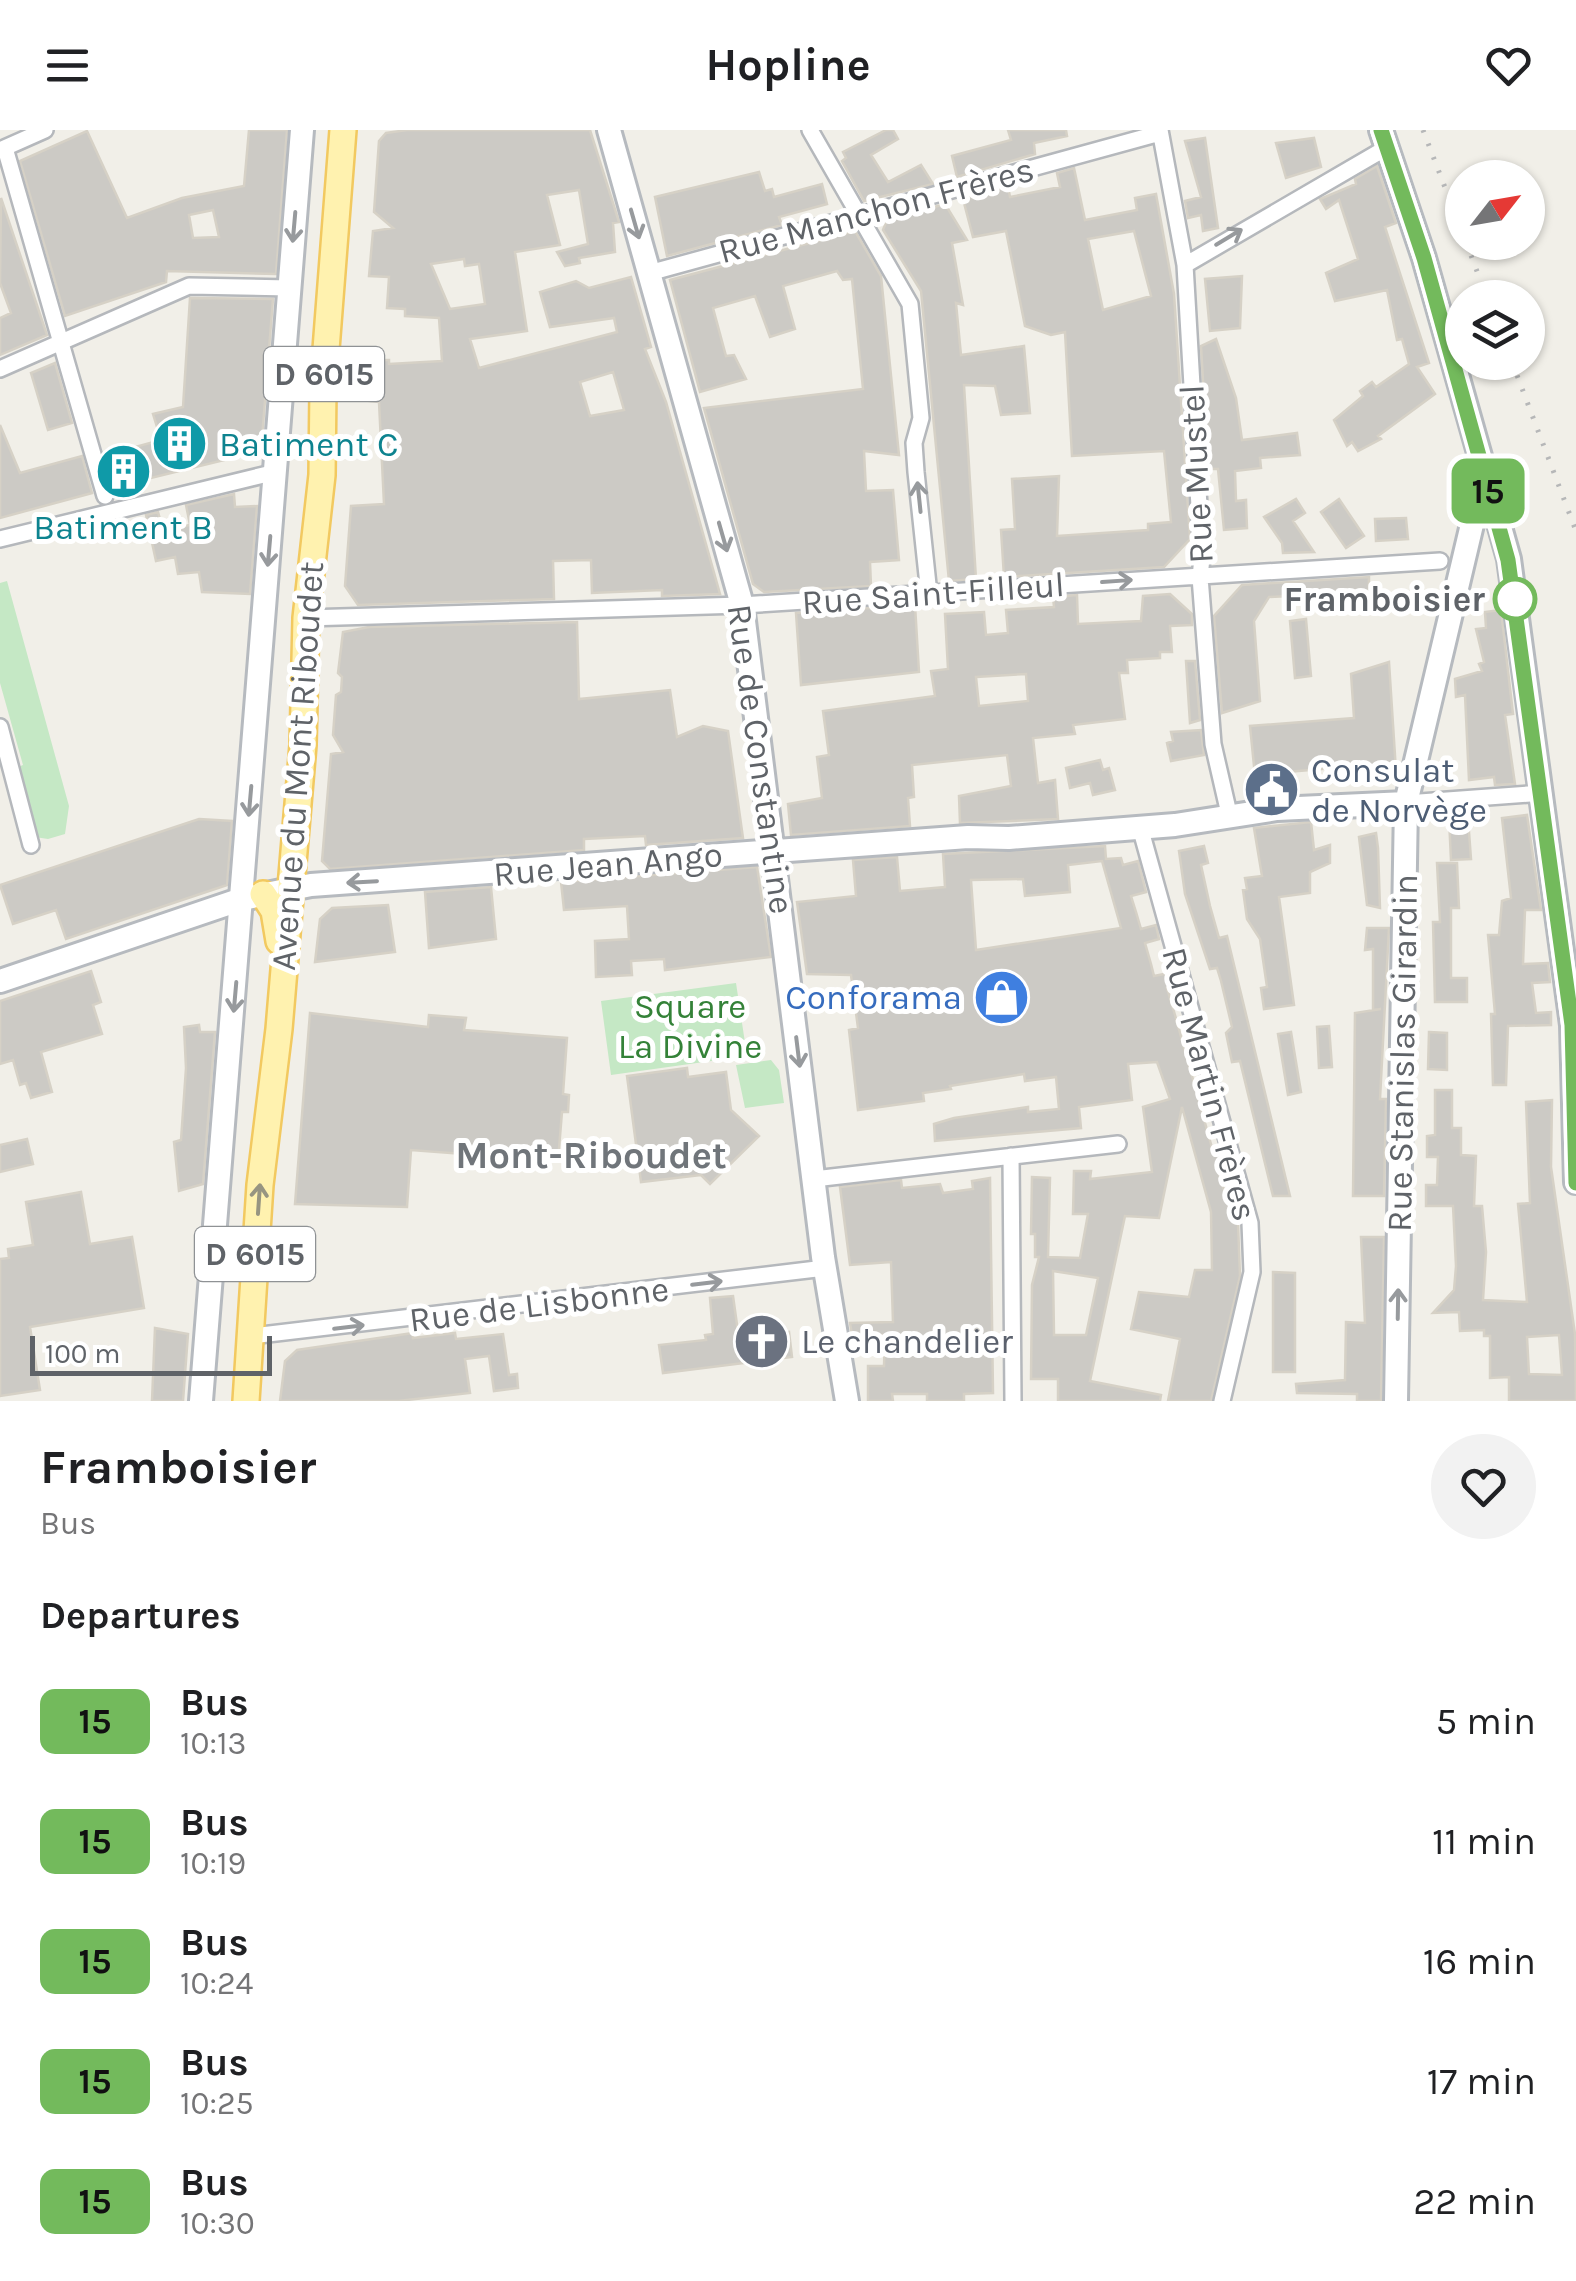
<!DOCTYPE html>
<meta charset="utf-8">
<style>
body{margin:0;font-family:Karla,sans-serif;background:#f2f2f2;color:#202124;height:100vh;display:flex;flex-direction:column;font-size:38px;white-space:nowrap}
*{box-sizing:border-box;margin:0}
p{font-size:32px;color:#757577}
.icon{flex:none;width:55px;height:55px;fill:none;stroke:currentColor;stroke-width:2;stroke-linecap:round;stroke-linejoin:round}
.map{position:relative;height:1271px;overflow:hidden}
.details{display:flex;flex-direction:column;background:#fff;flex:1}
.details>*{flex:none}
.badge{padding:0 20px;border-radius:15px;font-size:35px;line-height:65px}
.needle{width:65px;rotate:59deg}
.fabs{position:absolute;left:1445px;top:30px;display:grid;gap:20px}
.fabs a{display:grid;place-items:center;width:100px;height:100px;border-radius:50%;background:#fff;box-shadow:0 2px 8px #0004;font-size:50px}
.scale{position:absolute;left:30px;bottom:25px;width:242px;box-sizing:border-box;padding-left:10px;border:5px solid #5f6368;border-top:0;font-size:28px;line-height:35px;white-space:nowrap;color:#5f6368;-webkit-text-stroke:8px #fff;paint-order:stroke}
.map>.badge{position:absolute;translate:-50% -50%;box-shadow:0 0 0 5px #fff}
h2{padding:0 40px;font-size:38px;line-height:90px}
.round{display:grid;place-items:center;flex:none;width:105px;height:105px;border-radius:52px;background:#f2f2f2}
.head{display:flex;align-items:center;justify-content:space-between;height:170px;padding:0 40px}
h1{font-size:48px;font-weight:700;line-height:75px}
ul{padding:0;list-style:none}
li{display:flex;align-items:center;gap:30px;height:120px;padding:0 40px}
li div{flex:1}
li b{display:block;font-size:38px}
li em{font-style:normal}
li .badge{min-width:110px;font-weight:700;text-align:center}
header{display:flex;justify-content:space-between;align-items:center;height:130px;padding:0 40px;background:#fff;font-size:45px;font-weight:700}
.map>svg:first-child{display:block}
.green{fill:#c5e8c5}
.building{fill:#cccac5;stroke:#d6d1c6;stroke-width:2.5;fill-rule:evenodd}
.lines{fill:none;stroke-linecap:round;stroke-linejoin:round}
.street-casing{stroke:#b5b8bc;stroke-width:20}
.secondary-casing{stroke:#b6babf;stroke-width:28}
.primary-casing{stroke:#f2c960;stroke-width:30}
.street{stroke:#fff;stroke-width:15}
.secondary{stroke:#fff;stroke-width:22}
.primary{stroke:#fff2af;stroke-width:25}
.rail{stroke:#b6b7b8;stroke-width:5;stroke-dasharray:2.5 12;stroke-linecap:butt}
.oneway{stroke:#979a9d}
.oneway2{stroke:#979581}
.line-casing{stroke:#fff;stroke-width:22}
.line{stroke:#73ba5c;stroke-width:15}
.stop-dot{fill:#fff;stroke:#73ba5c;stroke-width:5}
.labels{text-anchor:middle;stroke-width:10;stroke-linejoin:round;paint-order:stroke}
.shield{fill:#fff;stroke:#8f9295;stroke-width:2.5}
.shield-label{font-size:32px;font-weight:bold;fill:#5f6368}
.street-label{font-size:35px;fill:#5f6368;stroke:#fff}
.culture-label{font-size:35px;fill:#0d838f;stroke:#fff;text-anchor:start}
.stop-label{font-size:35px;font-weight:bold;fill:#5f6368;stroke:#fff;text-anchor:end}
.service-label{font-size:35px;fill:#4e5e75;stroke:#fff;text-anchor:start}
.shop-label{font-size:35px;fill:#366cbe;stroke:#fff;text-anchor:end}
.park-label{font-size:35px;fill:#348238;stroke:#fff}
.worship-label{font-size:35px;fill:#5b616d;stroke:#fff;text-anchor:start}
.neighbourhood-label{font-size:38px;font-weight:bold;fill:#70757a;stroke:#fff}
</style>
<header><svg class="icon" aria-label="menu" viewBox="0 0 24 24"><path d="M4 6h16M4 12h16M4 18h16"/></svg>Hopline<svg class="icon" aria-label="heart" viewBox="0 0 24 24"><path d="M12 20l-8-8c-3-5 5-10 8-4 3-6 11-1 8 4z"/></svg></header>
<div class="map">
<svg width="1576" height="1271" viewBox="0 0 1576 1271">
<rect width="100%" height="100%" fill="#f1efe8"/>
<!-- green -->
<path class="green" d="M7,451L69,676L65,704L48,709L35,707L18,637L23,635L0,553V453Z
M736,853L747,926L611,945L601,871Z
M771,930L779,940L784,973L745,978L736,935Z"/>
<!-- building -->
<path class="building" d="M249,0H287L276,144L167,141L166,152L65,186L20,31L87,1L127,88L182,68L244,56ZM213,80L219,107L193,108L189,85Z
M407,0H590L619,92L613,93L615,122L579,128L580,133L565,136L557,122L588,114L579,60L547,65L560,115L515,122L527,201L470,209L479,238L617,202L614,188L550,197L540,162L576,151L589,158L631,147L651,217L645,219L666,272L720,464L662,466V460L592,463L591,430L553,431L554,469L358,475L345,456L351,376L384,374L379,272L360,270L363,230H389V234L442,231L439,188L405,186V179L387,178L389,147L369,146L373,101L393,98L374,82L379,11L386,3ZM464,129L465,136L479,134L485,174L450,179L431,134ZM613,242L624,280L590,286L580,252Z
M886,0H893L898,9L871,25L888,52L921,35L933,54L864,71L842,31L846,28L843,22Z
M1008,0H1066L1067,6L1034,13L1035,24L957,47L952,26L1011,10Z
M1205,8L1218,98L1203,101L1201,85L1188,88L1185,71L1201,67L1185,11Z
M1314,8L1321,37L1286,48L1276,13Z
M1377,36L1396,93L1385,97L1429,233L1417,237L1435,264L1378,306L1381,309L1358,321L1352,312L1347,316L1334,290L1363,266L1360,261L1372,252L1376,257L1409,234L1402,209L1397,210L1387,160L1335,171L1326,143L1358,129L1339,70L1326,79L1320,69L1356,54L1355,49Z
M1074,38L1085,90L1137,80L1135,68L1156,64L1174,164L1190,409L1164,437L1004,447L1001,400L1015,399L1012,349L1059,346L1057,406L1148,400V394L1171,392L1164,321L1072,326L1065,202L1051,205L1025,196L1006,101L973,107L963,69L1008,56L1010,67L1060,57L1057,43ZM1134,101L1151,166L1103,180L1088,109Z
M759,42L765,61L772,59L774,67L822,54L827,74L779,87L782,95L667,126L655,67Z
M1,68L47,205L0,225V188L11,183L0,153Z
M945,74L967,110L952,113L963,175L956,173L961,225L1024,216L1030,283L1001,285L995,256L964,255L976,449L949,451L921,161L883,100L887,90Z
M855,101L881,146L899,325L864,321L866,361L893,360L899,430L870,432L871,456L764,462L753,454L704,278L863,259L852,149L843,150L837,141L783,156L795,199L770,207L755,166L713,178L726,226L734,225L746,249L700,262L670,150Z
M1242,146L1240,198L1210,201L1205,149Z
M190,168L273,169L261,321L114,357L107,331L126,326L124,320L161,310L153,284L183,277Z
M1216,209L1236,268L1242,310L1297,303L1300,325L1260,328L1261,338L1235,341L1236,371L1246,370L1247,398L1224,400L1218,339H1208L1201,216Z
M55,233L72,293L48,300L31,243Z
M0,295L20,343L82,326L92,363L0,388Z
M234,364L235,377L257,376L250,464L202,462L199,442L178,444L175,427L156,431L146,385L158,382L163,400L190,395L186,375Z
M1296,369L1305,383L1293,391L1314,422L1283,423L1282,413L1264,387Z
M1339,369L1364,406L1346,418L1321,382Z
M1406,388L1408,409L1376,411L1375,389Z
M1369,447V462L1269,467L1254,491L1260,571L1222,583L1214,486L1242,455Z
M1170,464L1192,484V495L1170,496L1172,522H1160V528L1127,530L1128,543H1119L1125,589L1073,595L1075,604L1033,608L1038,653L1055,650L1058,689L960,693L959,666L1011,656L1007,625L912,635L914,667L908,668L910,696L791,705L788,674L822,668L817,627L829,625L823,581L935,566L931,541L948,539L945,484L984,482L986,505L1008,503L1006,480L1054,477L1053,467L1077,465L1078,494L1141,491L1143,466ZM1026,544L1028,571L979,576L976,547Z
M915,475L919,542L801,555L796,483Z
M1501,480L1513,584L1505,585L1515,654L1495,655L1494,647L1469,650L1465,565L1456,567L1455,549L1482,541L1479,534L1484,532L1476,499L1486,498L1485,482Z
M1306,489L1311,546L1295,548L1290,491Z
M577,492L579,569L670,560L677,607L703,596L728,601L743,708L646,715L645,706L584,709V720L330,739L322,731L331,624L343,622L333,605L336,565L341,562L342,547L338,543L343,502L369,497Z
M1186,531H1195L1200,590L1190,593Z
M1389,532L1396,641L1358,645L1357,636L1287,642L1289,663L1257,666L1250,596L1354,588L1351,544Z
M1201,600L1204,625L1171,631L1167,613L1173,611L1171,602Z
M1100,630L1103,640L1109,638L1115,660L1093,665L1090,653L1070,658L1066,638Z
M1527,685L1541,780H1525L1523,834L1548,833L1550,852L1532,853L1536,883L1551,882V895L1508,896L1506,955H1493L1491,884H1495L1488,805H1499L1502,771L1511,768L1502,688Z
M1449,688H1468L1471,729L1451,730Z
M199,689L232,691L227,755L66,809L56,780L13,794L0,755Z
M1311,692L1314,720L1330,715V733L1310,742V763L1279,767L1294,875L1264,879L1261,858L1267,857L1260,809L1247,789L1243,760L1247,759L1245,748L1262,746L1254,698Z
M1376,703L1378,718L1380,778L1367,775L1359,707Z
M1105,716L1106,729L1121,728L1123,735L1138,731L1146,762L1131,766L1136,782L1141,799L1156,795L1159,809L1145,813L1151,834L1154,846L1169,843L1173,856L1167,858L1175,885L1214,1025L1219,1024L1223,1039L1218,1040L1234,1093H1238L1240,1146L1211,1271H1168L1180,1209L1131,1199L1139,1162L1189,1167L1195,1140H1212L1211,1082L1182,977L1159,1088L1125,1086L1090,1251L1161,1265L1160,1271H1058V1249H1031L1032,1155L1039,1127H1035V1104H1031L1032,1047L1050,1048L1048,1127L1080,1128L1088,1084H1073L1074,1041H1091L1090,1049L1152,1042L1143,977L1170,969L1157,932L1128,934L1132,970L1079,977L1081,998L935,1011L934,994L954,988L1028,977V982L1059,979L1056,947L1025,951L1024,944L950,956L951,959L923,963L924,971L858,980L849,900L858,898L851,845L807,844L797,772L856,766L853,730L897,727L900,761L945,757L943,724ZM1102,731L1121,798L976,820L971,750L1023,749L1025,766L1070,762L1068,735ZM1053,1141L1098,1148L1086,1205H1054Z
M1204,716L1208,733L1201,735L1210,776L1219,808L1227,806L1290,1066H1273L1240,931L1232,932L1226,903L1232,897L1221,851L1217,838L1210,839L1185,764L1179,721Z
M1437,733H1457L1459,778H1451V848H1467V872H1435L1433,792H1440Z
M757,737L771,827L665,840L664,829L631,831L632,845L596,847L595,811L629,809L627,776L564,780L561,752Z
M491,757L496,809L429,818L425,762Z
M388,775L395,822L315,832L320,789L332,778Z
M1367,798H1389L1380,969H1386L1384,1066H1353L1355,883L1381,879L1373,880V819L1365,820Z
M91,841L101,872L93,875L102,904L41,922L52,962L31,968L26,953L20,955L13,930L0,934V871Z
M310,883L428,897L429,885L466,888L464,900L567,908L563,964L569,965L568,982H562L558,1031L411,1020L407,1077L295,1074Z
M199,895L200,902H215L203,1054L179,1061L174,1012L181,1010L186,938L184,897Z
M1329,896L1332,937L1319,938L1317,897Z
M1291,902L1301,962L1288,965L1278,904Z
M1429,902L1447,903V940L1428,939Z
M687,938L688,947L726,942L731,980L759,1006L710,1054L701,1045L641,1052L627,946Z
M1435,960H1452V998H1461V1025L1476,1026L1474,1076H1482L1486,1122L1483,1170L1527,1172L1518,1074L1530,1073L1526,972L1552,970L1551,1037L1575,1204L1576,1271H1509V1247L1490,1248V1206H1484V1200L1460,1201L1459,1182L1433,1183L1454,1160L1456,1136L1453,1076H1426V1055H1437L1438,1027H1427V1006L1435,1005ZM1559,1205L1562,1245L1529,1244L1527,1207Z
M27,1009L33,1034L0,1042V1015Z
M990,1048L993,1263L964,1264V1271H927V1264H892L893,1271H868V1236H884L885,1205H852L850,1193L893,1192L891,1132L850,1135L840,1057L901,1050L902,1058L940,1054L943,1063L973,1059L972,1051Z
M81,1062L90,1114L132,1107L144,1178L30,1197L40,1260L0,1266V1129L9,1128L8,1119L33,1115L26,1072Z
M1361,1107H1384L1381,1271H1357V1264L1297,1263L1296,1254L1345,1250L1346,1192L1365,1193Z
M1273,1142L1295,1143V1242H1273Z
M733,1166L739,1209L789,1202L792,1227L663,1243L659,1215L706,1210L705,1205L713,1204L710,1168Z
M155,1198L188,1204L183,1271H152Z
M413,1203V1208L455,1203L456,1209L503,1204L509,1245L517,1244L518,1258L494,1261L489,1226L465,1229L470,1263L398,1271H280L285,1231L297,1220Z"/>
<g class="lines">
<defs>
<path id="street" d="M810,0L910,174L921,288L914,313L916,342L929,464
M1160,0L1185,135L1202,428L1200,447L1213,614L1230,688
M5,18L105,366
M0,20L45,0
M1185,135L1386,18
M649,143L1160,3
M0,239L189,156L289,158
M0,409L276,342
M306,488L742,475L1440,431
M0,597L31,715
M1406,673L1543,663
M1140,697L1250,1093L1252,1142L1222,1271
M1011,1026L1013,1271
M814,1049L1118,1014
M252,1206L825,1138"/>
<path id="secondary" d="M609,0L742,475L823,1127L847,1271
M1381,0L1424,128L1509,429L1572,895L1576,1052
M0,851L242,769L311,755L968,707L1009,708L1175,695L1277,679L1406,673
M201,1271L302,0
M1396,1271L1406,673L1483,348"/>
<path id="primary" d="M263,764L274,781L279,811
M246,1271L260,1055L279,899L303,615L306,488L322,345L323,258L343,0"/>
</defs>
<!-- street casing -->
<use href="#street" class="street-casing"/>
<!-- secondary casing -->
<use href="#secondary" class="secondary-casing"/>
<!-- primary casing -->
<use href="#primary" class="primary-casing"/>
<!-- street -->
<use href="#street" class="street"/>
<!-- secondary -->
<use href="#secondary" class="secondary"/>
<!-- primary -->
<use href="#primary" class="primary"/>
<!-- rail -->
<path class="rail" d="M1423,0L1462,102
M1466,112L1487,168
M1512,232L1576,401"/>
</g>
<!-- one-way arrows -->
<defs><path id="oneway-shaft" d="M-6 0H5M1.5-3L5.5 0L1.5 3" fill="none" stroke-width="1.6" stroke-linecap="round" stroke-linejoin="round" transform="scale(2.5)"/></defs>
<g class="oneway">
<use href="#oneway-shaft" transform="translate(635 94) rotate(74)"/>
<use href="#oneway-shaft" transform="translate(294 97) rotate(95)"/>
<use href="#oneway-shaft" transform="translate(1229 107) rotate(-31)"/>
<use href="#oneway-shaft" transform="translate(919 367) rotate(-96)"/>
<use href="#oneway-shaft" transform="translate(723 407) rotate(74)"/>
<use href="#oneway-shaft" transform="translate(269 421) rotate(95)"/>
<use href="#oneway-shaft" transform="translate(1117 451) rotate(-4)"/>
<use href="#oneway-shaft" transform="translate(250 671) rotate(95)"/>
<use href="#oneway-shaft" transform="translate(362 752) rotate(177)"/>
<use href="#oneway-shaft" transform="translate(235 867) rotate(95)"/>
<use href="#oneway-shaft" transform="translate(798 922) rotate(83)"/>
<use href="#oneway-shaft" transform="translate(707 1153) rotate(-7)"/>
<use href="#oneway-shaft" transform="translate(1398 1174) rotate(-89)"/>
<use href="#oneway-shaft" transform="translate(349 1197) rotate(-7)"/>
</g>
<use class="oneway2" href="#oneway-shaft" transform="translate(259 1069) rotate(-86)"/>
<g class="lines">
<defs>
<path id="line" d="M1381,0L1424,128L1508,430L1572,895L1576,1053"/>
</defs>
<!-- line casing -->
<use href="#line" class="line-casing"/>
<!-- line -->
<use href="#line" class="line"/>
</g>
<!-- icons -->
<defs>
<symbol id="building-disc" viewBox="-11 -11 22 22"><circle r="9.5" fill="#0f9aa8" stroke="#fff"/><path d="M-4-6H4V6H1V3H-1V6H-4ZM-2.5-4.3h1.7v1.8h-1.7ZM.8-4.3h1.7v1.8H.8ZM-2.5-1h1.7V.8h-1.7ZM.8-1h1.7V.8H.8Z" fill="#fff"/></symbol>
<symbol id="civic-disc" viewBox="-11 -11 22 22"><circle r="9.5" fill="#5c6f8a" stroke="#fff"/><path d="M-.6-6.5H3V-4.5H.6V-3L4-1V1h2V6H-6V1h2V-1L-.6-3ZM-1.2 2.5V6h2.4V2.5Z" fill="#fff"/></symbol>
<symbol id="shop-disc" viewBox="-11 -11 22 22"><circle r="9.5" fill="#3f7fe0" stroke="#fff"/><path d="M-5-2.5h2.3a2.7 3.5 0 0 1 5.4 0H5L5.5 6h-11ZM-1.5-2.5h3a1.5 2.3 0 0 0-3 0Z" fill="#fff"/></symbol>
<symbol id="church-disc" viewBox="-11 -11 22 22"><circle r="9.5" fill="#6b7280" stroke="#fff"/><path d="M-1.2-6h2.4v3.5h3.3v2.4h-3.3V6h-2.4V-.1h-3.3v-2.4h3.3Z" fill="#fff"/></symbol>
</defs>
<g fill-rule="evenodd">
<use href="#building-disc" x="148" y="282" width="63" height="63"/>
<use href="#building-disc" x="92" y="310" width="63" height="63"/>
<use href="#civic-disc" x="1240" y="628" width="63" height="63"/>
<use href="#shop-disc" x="970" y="836" width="63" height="63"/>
<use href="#church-disc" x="730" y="1180" width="63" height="63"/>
</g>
<!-- markers -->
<circle class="stop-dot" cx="1515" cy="469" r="20"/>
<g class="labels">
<!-- shield labels -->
<g class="shield">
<rect x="264" y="217" width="120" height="54" rx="8"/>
<rect x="195" y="1097" width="120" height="54" rx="8"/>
</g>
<g class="shield-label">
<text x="324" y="255">D 6015</text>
<text x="255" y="1135">D 6015</text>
</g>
<!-- street labels -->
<g class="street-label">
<text transform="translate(876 80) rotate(-15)" y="12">Rue Manchon Frères</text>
<text transform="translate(1196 344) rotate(-93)" y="12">Rue Mustel</text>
<text transform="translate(933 463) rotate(-4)" y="12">Rue Saint-Filleul</text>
<text transform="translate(761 629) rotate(82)" y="12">Rue de Constantine</text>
<text transform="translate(297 636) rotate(-86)" y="12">Avenue du Mont Riboudet</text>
<text transform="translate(608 734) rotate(-5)" y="12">Rue Jean Ango</text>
<text transform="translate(1402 923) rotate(-89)" y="12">Rue Stanislas Girardin</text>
<text transform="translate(1210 954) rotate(75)" y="12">Rue Martin Frères</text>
<text transform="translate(539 1174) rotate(-7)" y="12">Rue de Lisbonne</text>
</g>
<!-- culture labels -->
<g class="culture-label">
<text x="219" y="326">Batiment C</text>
<text x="123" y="409" text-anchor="middle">Batiment B</text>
</g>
<!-- stop labels -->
<g class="stop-label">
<text x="1485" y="481">Framboisier</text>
</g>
<!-- service labels -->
<g class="service-label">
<text x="1311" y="652">Consulat<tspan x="1311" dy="40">de Norvège</tspan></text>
</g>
<!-- shop labels -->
<g class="shop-label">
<text x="962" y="879">Conforama</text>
</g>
<!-- park labels -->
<g class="park-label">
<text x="690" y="888">Square<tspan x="690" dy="40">La Divine</tspan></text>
</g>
<!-- worship labels -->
<g class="worship-label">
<text x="801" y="1223">Le chandelier</text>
</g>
<!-- neighbourhood labels -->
<g class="neighbourhood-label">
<text x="591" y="1038">Mont-Riboudet</text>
</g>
</g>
</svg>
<div class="fabs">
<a><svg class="needle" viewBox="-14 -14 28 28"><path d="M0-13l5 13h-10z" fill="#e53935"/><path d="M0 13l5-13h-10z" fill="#757577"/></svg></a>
<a><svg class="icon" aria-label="layers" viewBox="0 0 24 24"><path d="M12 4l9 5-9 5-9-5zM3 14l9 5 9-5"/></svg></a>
</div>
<div class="scale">100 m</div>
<b class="badge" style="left:1488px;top:361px;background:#73ba5c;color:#111">15</b>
</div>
<section class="details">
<div class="head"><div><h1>Framboisier</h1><p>Bus</p></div><a class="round"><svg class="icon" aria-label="heart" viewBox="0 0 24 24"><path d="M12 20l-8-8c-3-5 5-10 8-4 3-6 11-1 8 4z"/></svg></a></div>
<h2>Departures</h2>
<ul>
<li><span class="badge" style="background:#73ba5c;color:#111">15</span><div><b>Bus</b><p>10:13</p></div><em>5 min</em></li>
<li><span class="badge" style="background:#73ba5c;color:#111">15</span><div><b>Bus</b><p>10:19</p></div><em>11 min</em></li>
<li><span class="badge" style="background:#73ba5c;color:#111">15</span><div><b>Bus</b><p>10:24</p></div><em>16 min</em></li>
<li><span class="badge" style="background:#73ba5c;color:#111">15</span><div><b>Bus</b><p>10:25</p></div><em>17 min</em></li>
<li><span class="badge" style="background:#73ba5c;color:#111">15</span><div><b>Bus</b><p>10:30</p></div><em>22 min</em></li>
</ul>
</section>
